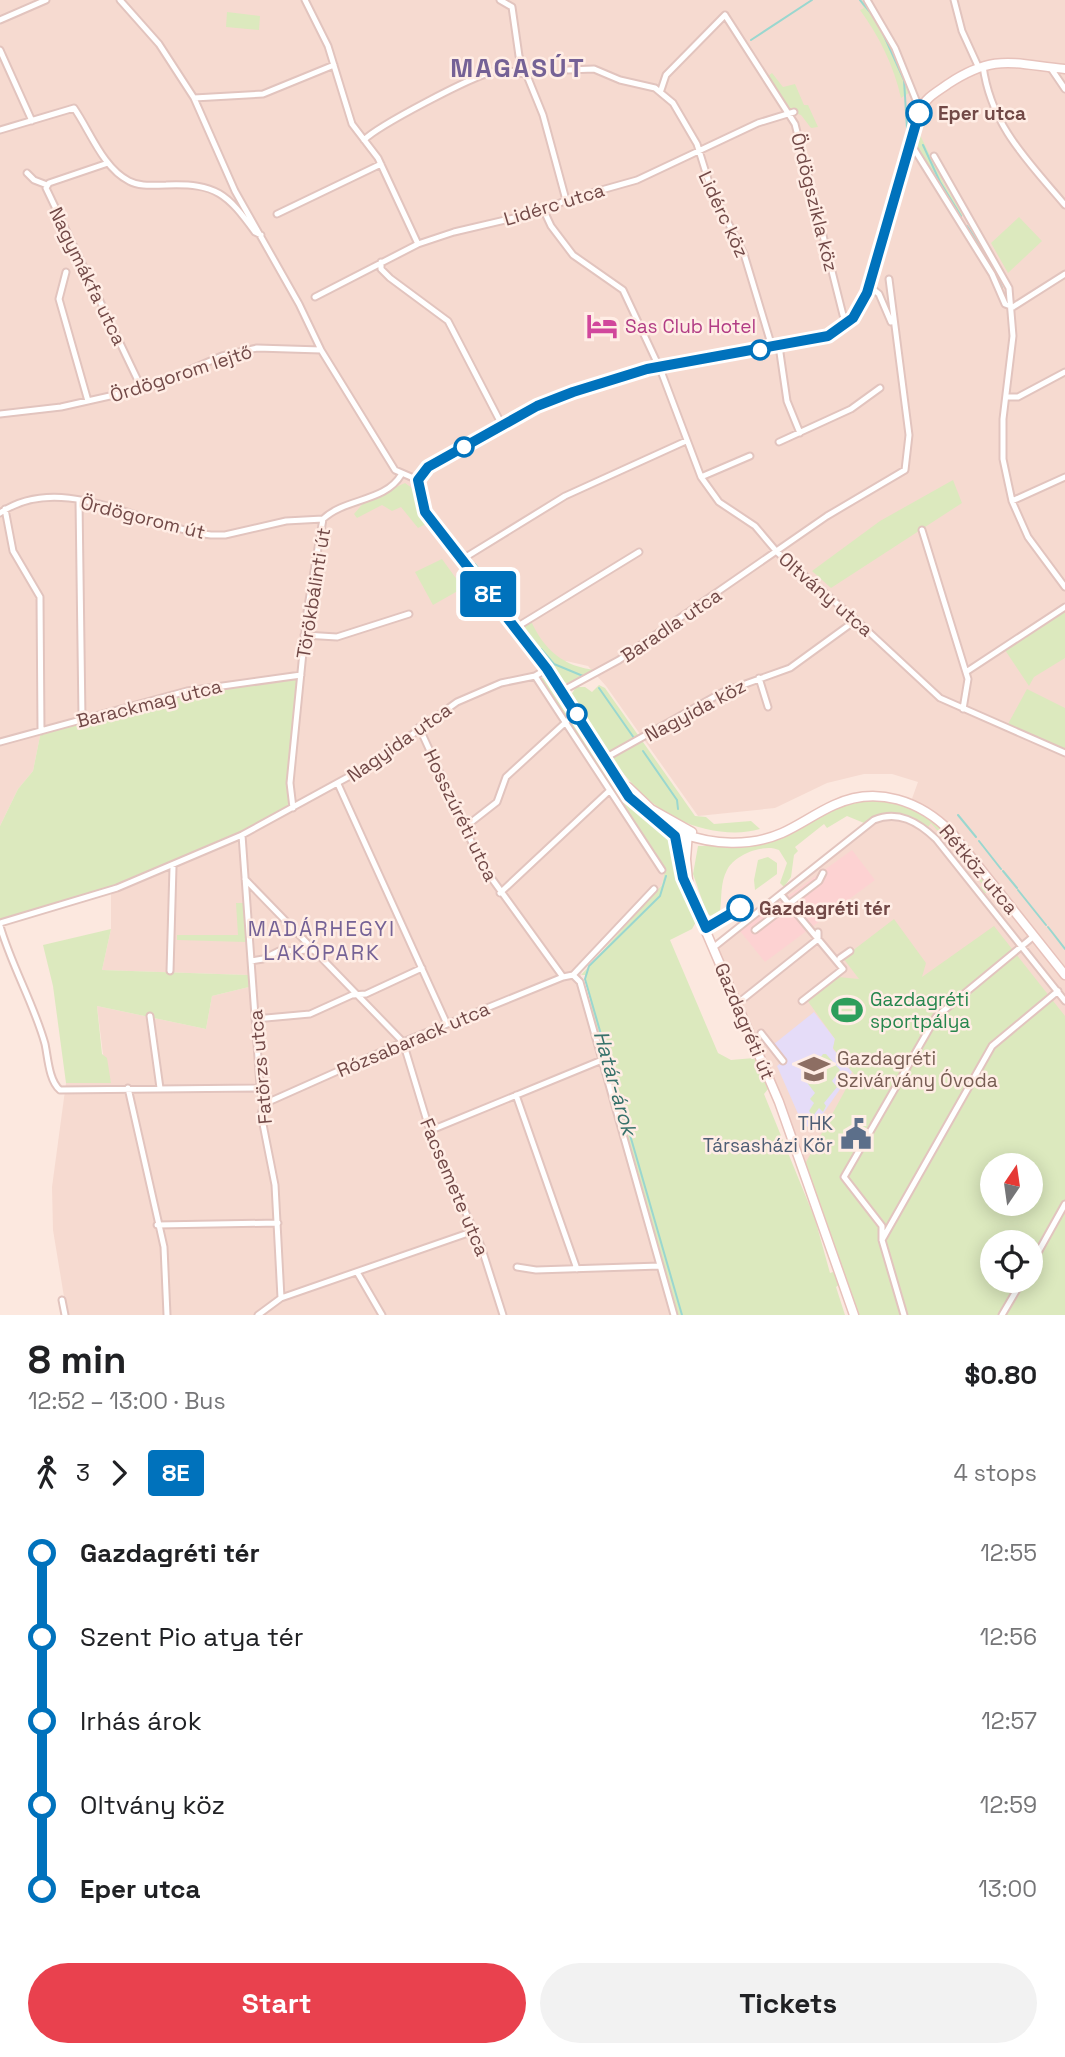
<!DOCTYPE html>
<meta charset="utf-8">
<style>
body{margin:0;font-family:"Space Grotesk",sans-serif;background:#f2f2f2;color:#202124;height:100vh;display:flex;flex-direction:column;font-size:26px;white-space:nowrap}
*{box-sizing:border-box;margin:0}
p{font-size:23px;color:#757577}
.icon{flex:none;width:38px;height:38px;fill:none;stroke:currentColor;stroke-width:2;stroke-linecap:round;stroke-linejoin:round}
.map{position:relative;height:1315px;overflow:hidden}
.side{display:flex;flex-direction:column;background:#fff;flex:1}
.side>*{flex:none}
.badge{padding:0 14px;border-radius:5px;font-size:24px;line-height:46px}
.needle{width:46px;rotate:13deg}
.controls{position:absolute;left:980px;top:1153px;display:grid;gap:14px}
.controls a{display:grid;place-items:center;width:63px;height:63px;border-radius:50%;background:#fff;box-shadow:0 4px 18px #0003;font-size:35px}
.map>.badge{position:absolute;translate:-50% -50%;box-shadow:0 0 0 4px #fff}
.legs{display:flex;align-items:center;gap:10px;height:77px;padding:0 28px;font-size:23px}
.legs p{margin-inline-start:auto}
.summary{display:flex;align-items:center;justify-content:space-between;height:119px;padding:0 28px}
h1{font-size:38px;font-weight:800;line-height:52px}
.primary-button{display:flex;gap:14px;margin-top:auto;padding:14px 28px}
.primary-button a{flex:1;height:80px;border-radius:42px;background:#e9414e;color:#fff;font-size:28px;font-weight:800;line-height:80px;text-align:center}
.primary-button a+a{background:#f2f2f2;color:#202124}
ul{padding:0 28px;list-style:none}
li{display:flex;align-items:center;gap:24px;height:84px;font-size:26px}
li i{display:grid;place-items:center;width:10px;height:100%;margin:0 9px;background:currentColor}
li i::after{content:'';width:18px;height:18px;margin:-9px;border:5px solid;border-radius:50%;background:#fff}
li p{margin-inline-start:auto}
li:first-child i{background:linear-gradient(#0000 50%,currentColor 0)}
li:last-child i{background:linear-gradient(currentColor 50%,#0000 0)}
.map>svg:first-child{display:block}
.residential{fill:#f6dad0;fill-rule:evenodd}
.commercial{fill:#fdd2d2}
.education{fill:#e5dcf8}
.green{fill:#dce9be;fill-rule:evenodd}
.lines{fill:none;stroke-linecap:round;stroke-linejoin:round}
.stream{stroke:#9ad7cf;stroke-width:2}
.street-casing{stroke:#e2c4be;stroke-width:9}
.secondary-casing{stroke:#e7c2bb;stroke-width:11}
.street{stroke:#fff;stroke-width:5}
.secondary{stroke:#fff;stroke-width:8}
.line-1-casing{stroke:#fff;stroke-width:16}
.line-1{stroke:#0072bc;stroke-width:10}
.stop-1-dot{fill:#fff;stroke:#0072bc;stroke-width:3.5}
.labels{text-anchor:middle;stroke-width:5;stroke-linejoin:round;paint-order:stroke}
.stop-label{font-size:19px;font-weight:bold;fill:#724947;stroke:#ffede5;text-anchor:start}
.street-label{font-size:19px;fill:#724947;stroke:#ffede5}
.hotel-label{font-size:19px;fill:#b23c85;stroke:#ffede5;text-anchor:start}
.leisure-label{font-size:19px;fill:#27864d;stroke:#ffede5;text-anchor:start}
.education-label{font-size:19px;fill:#785e54;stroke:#ffede5;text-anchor:start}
.service-label{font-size:19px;fill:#4e5e75;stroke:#ffede5;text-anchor:end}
.neighbourhood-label{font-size:21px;letter-spacing:2px;fill:#756296;stroke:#ffede5}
.water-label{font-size:21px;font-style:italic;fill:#38726b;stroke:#ffede5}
.district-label{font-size:26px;font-weight:bold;letter-spacing:2px;fill:#756296;stroke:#ffede5}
</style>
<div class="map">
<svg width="1065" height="1315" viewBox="0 0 1065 1315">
<rect width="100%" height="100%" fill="#fce8df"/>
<!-- residential -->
<path class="residential" d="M0,0H1065V1315H854L798,1152L714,947L874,820L905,818L918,782L892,774H864L827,783L775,808L698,816L606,686L588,666L566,661L539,677L665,870L662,885L582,970L580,982L674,1315H67L53,1230L52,1187L66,1083H111L103,1054L97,1006L206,1029L212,996L249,987L248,975L102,970L111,929V890L41,731L33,771L18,789L0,826ZM992,1166H1031V1204H992ZM992,1242H1031V1281H992Z"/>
<!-- commercial -->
<path class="commercial" d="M852,850L875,880L765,962L740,931Z"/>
<!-- education -->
<path class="education" d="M814,1012L835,1039L833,1049L852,1072L811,1131L799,1116L777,1066L786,1059L774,1044Z"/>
<!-- green -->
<path class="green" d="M863,1C884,29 898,59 910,92L901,98C894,66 879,36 860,10L864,8L861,3Z
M227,12L260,16L259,30L226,27Z
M772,73L783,87L795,84L804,105H808L818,127L811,128L801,115L789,111L768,76Z
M920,135L944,184L963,215L959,218L916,148Z
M1019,217L1042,241L1008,273L991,243Z
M953,480L962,503L831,588L812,571L880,521Z
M405,483L412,488L417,510L426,524L418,528L401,507L392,511L382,505L357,518L354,514L365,501Z
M442,559L463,588L433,605L415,572Z
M1065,609V658L1034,677L1029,686L1005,650Z
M531,621C544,650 564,667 596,670L570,684L560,681L525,635V626Z
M301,675L290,783L293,808L242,835L117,888L0,923V826L18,789L33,771L41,731L153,699Z
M545,677L631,808L675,845L679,875L697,920L692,929L670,940L718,1053L731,1060L754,1058L768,1089L764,1094L815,1219L830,1273L833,1272L840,1284L836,1287L845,1315H678L593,1016L585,975H581L662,885L665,870L542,683L541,678Z
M599,685L605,688L695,816L706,817L714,824L751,821L760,829C743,834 724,833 706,829C637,813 607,750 571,695L576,687H585L592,692Z
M1027,689L1065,708V750L1008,724Z
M869,800C924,798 965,845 991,889L984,894L979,888L983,885L931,823L928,827C905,810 888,810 864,823L847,816L827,828L824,824L795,847L798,851L794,855L791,877L784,887L780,883L787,863L779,850C764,843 734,855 727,870C720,883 722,898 720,911L714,917L707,914L693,874L698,846L745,845L843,806Z
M768,857L777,863V874L755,890L754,880L758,860Z
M236,903H244L246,942L177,940V935H238Z
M894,919L926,963L922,977L994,926L1065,1016V1315H858L805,1164L854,1074L833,1048L835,1039L807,1000L838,977L859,979L843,958ZM992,1166H1031V1204H992ZM992,1242H1031V1281H992Z
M111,929L102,970L248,975L249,987L212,996L206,1029L97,1006L102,1054L107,1058L111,1083H66L53,986L43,945Z
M823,1054H826L840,1070L832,1081L837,1087L824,1103L826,1106L823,1112L819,1108L813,1116L809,1111L814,1103L810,1099L815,1093L802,1076L805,1071L803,1067L815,1058L818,1061Z"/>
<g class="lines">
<!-- stream -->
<path class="stream" d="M860,0L875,18
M881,29L904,80L907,128
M751,40L812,0
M923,145L940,182L961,216
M967,226L994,267L1002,288
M475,564L516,616
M527,632L538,646
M541,649L554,664L583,676
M599,688L634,738
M643,751L677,800L678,809
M958,815L976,837
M979,841L1001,869
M1003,871L1017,888
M666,876L660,896L589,966L585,979L682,1315
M1018,890L1046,925
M1048,927L1065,949"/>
<defs>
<path id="street" d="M120,0L159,44L194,98L235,191L299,304L321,350L395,470L418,480
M305,0L328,46L352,124L378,158L418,244
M500,0L512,7L519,56L543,115L566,200
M867,0L895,48L916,100L922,106
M954,0L962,31L978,66
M0,20L46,0
M0,50L32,121
M983,66C991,126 1028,161 1065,205
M1050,67L1065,89
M568,70L594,69L620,80L655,88L673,103L697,144L711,189L744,254L772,347
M661,90L666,75L725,15L795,124L843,315L849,323
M194,98L263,94L334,65
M0,130L74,108C90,131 103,168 129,181C140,187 154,185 166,185C217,183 227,194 255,232L261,235
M364,140C379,125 471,77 492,72C502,70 514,71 524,74
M911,144L992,274L1005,304L1013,307
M934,156L1009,288L1013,336L1003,419V459L1012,501L1028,537L1065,587
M108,163L49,183L46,188L142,389
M27,173L34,180L47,185
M544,211L551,226L573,255L623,290L661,371L701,477L719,502L755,526L777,552L856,620L940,698L1065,753
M277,214L381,164
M381,262V269L390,278L448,321L502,425
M66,272L59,299L88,401
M869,286L879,294L891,322
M315,297L418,244L454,232L544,211L566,200L637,180L758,123L794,112
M1013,307L1065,274
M779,346L787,401L800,433
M1006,397H1018L1065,372
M0,414L61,407L150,387L222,356L257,348L321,350
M779,442L851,409L880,388
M701,477L750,456
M79,501L82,718
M1012,501L1065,477
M5,509L13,551L40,597L41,731
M0,513C63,470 145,528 211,535H225L286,521L323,519
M922,530L968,679L963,709
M461,560L565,496L686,441
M515,628L639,552
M304,635L337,637L409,614
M966,672L1065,607
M535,676L662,870
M759,678L768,707
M562,691L619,660L827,516L905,470L909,435L889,279
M419,727L482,865L563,977L573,975
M0,742L187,691L301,675
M605,758L723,692L790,668L856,620
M338,784L447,1024
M293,808L290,783L307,612L323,519C345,498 385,502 401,475
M465,827L497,802L506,777L567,721
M242,835L260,1086L264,1104L261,1114L275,1185L281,1298
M245,879L403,1042L433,1141L481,1246L503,1315
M500,893L609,791
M783,897L843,969L802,1001
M0,923L117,888L242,835L370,765L457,702L501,683L535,676L547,669
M0,926C12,967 34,1004 45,1044C48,1058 49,1081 60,1090L260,1088
M755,930L819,881L823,873
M714,947L874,820C898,810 918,822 936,839L1065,1001
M840,958L850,951
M251,961L263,959L279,951L316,950
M170,971L173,867
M573,975L580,982L674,1315
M573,975L654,889
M738,1003L818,939V932
M150,1016L160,1088
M255,1019L310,1014L352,995L366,994L422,968
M761,1033L783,1061
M128,1088L164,1247L167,1315
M516,1095L577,1269
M264,1104L403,1042L563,977
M429,1131L602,1060
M157,1225L278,1223
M882,1240L992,1046L1058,991
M1031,1265L1065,1204
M517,1267L536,1270L660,1266
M357,1272L382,1315
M62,1300L65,1315
M258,1315L281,1298L474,1231
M904,1315L882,1240V1226L844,1177L936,1017L1034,936
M1002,1315L1022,1281"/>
<path id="secondary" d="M628,787L651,809L692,832
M688,830L679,843L683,878L779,1102L854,1315
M688,832L686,859L688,881
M681,833C713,845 750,847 782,833C800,825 816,813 834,805C877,785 921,801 952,833L1065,975
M679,843L671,833L629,797L547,669L433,524C423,509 414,491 421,473L537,406L573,392L647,369L828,336L853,318L867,293L920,110C926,97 937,92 948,84C995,53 1013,64 1065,69"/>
</defs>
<!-- street casing -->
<use href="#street" class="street-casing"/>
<!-- secondary casing -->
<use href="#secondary" class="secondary-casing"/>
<!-- street -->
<use href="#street" class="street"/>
<!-- secondary -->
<use href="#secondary" class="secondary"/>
</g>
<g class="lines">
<defs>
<path id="line-1" d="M740,908L706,928L683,878L675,836L629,797L547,669L425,512L418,480L428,467L537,406L573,392L647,369L828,336L853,318L867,293L919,113"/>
</defs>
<!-- line-1 casing -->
<use href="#line-1" class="line-1-casing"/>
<!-- line-1 -->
<use href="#line-1" class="line-1"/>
</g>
<!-- icons -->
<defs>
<symbol id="hotel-bare" viewBox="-9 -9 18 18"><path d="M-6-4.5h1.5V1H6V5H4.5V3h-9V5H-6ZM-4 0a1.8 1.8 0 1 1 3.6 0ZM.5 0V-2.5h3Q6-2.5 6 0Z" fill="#d1479c" stroke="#ffede5" stroke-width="2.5" paint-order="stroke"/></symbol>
<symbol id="stadium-bare" viewBox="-9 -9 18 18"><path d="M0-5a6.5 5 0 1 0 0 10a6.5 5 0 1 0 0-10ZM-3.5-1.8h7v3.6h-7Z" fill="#2e9e5b" stroke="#ffede5" stroke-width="2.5" paint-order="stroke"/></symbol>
<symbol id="school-bare" viewBox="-9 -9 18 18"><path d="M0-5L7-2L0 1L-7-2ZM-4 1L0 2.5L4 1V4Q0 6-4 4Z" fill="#8d6e63" stroke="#ffede5" stroke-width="2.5" paint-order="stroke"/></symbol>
<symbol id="civic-bare" viewBox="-9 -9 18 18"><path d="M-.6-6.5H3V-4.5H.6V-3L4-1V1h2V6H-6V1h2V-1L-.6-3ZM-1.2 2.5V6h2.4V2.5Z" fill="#5c6f8a" stroke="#ffede5" stroke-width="2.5" paint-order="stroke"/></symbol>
</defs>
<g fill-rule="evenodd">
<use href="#hotel-bare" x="580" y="304" width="44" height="44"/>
<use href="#stadium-bare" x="825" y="988" width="44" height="44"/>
<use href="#school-bare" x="792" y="1047" width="44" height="44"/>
<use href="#civic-bare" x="834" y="1112" width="44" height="44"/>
</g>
<!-- markers -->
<g class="stop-1-dot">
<circle cx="919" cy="113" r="12"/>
<circle cx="760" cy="350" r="9"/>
<circle cx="464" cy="447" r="9"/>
<circle cx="577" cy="714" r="9"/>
<circle cx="740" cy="908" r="12"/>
</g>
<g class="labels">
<!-- stop labels -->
<g class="stop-label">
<text x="938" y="120">Eper utca</text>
<text x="759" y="915">Gazdagréti tér</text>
</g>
<!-- street labels -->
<g class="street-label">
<text transform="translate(815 202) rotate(76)" y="7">Ördögszikla köz</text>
<text transform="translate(554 204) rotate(-17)" y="7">Lidérc utca</text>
<text transform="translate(724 214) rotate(65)" y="7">Lidérc köz</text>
<text transform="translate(88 276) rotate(64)" y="7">Nagymákfa utca</text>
<text transform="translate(181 373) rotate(-18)" y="7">Ördögorom lejtő</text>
<text transform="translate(143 517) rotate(14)" y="7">Ördögorom út</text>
<text transform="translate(313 593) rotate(-81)" y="7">Törökbálinti út</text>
<text transform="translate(826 594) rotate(41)" y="7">Oltvány utca</text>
<text transform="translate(671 625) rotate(-34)" y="7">Baradla utca</text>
<text transform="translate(149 703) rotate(-14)" y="7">Barackmag utca</text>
<text transform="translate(695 710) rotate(-28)" y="7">Nagyida köz</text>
<text transform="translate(399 742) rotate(-35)" y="7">Nagyida utca</text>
<text transform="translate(461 815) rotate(64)" y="7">Hosszúréti utca</text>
<text transform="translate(979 869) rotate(50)" y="7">Rétköz utca</text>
<text transform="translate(745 1021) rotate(67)" y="7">Gazdagréti út</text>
<text transform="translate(413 1039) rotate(-23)" y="7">Rózsabarack utca</text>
<text transform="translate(260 1067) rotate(-95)" y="7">Fatörzs utca</text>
<text transform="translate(455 1187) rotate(67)" y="7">Facsemete utca</text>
</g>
<!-- hotel labels -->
<g class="hotel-label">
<text x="625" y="333">Sas Club Hotel</text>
</g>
<!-- leisure labels -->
<g class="leisure-label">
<text x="870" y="1006">Gazdagréti<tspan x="870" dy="22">sportpálya</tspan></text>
</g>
<!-- education labels -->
<g class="education-label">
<text x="837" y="1065">Gazdagréti<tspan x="837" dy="22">Szivárvány Óvoda</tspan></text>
</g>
<!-- service labels -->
<g class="service-label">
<text x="833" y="1130">THK<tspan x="833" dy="22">Társasházi Kör</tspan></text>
</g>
<!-- neighbourhood labels -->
<g class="neighbourhood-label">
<text x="322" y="936">MADÁRHEGYI<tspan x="322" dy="24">LAKÓPARK</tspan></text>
</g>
<!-- water labels -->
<g class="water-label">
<text transform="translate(615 1083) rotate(74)" y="7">Határ-árok</text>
</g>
<!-- district labels -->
<g class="district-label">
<text x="518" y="77">MAGASÚT</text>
</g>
</g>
</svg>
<div class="controls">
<a><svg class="needle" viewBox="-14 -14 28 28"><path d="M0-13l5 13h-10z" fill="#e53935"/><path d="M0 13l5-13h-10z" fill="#757577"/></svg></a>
<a><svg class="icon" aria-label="locate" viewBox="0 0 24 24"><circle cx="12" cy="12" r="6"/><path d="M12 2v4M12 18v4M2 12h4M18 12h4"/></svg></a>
</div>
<b class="badge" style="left:488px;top:594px;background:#0072bc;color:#fff">8E</b>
</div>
<section class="side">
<div class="summary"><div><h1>8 min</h1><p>12:52 – 13:00 · Bus</p></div><b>$0.80</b></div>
<div class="legs"><svg class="icon" aria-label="walk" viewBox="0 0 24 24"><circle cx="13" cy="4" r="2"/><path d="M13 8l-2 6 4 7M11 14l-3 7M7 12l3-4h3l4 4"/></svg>3<svg class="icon" aria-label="forward" viewBox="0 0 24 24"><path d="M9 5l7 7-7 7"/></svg><b class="badge" style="background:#0072bc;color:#fff">8E</b><p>4 stops</p></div>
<ul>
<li><i style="color:#0072bc"></i><b>Gazdagréti tér</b><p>12:55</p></li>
<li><i style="color:#0072bc"></i><span>Szent Pio atya tér</span><p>12:56</p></li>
<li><i style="color:#0072bc"></i><span>Irhás árok</span><p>12:57</p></li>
<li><i style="color:#0072bc"></i><span>Oltvány köz</span><p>12:59</p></li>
<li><i style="color:#0072bc"></i><b>Eper utca</b><p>13:00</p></li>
</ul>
<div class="primary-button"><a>Start</a><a>Tickets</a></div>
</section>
